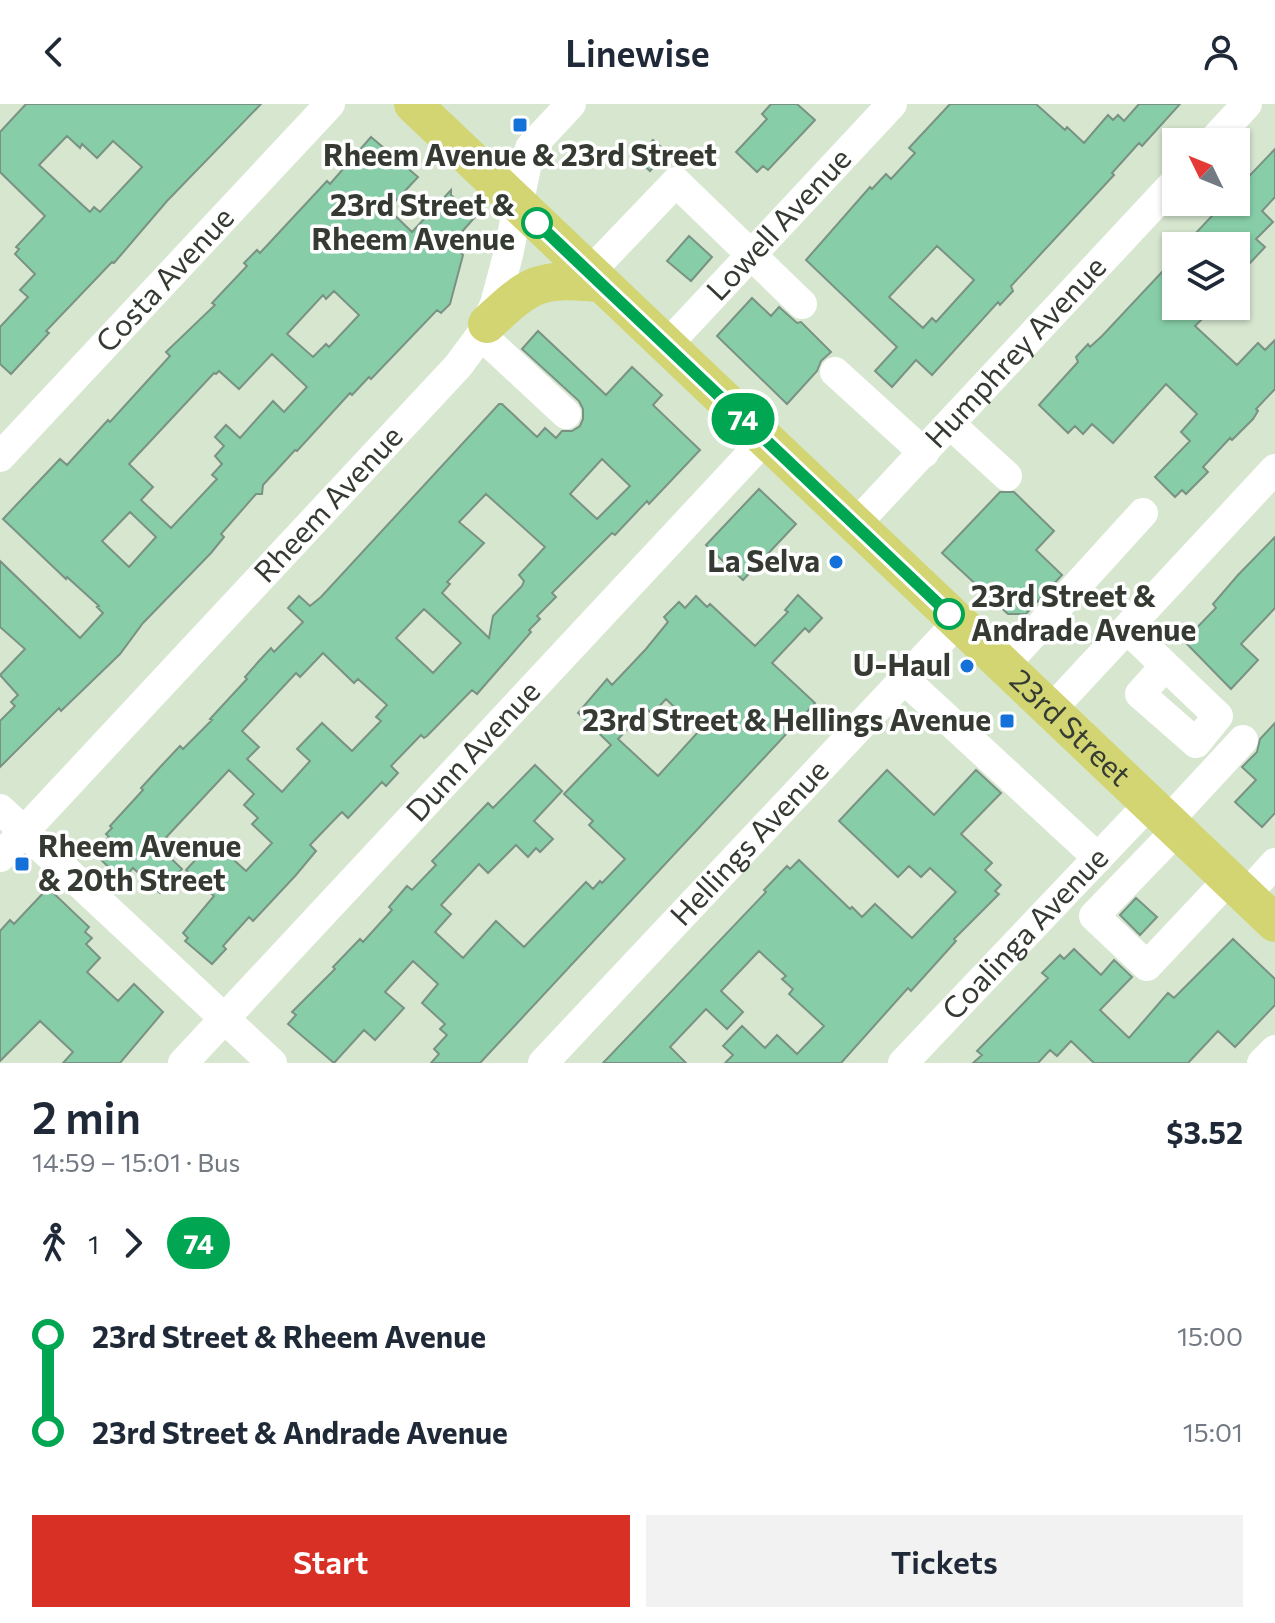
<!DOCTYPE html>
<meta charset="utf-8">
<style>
body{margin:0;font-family:Commissioner,sans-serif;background:#f2f2f3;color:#1f2937;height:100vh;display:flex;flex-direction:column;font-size:30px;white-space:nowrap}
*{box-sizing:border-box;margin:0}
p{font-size:26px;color:#747a83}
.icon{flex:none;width:44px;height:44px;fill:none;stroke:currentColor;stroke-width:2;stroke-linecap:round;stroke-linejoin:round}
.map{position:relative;height:959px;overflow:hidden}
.details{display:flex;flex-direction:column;background:#fff;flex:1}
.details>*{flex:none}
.badge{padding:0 16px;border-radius:26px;font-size:28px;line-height:52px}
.needle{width:52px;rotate:313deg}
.buttons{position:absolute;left:1162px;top:24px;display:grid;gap:16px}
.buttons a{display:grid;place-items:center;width:88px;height:88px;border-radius:0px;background:#fff;box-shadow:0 2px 6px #0004;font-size:40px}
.map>.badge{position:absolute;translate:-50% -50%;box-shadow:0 0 0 4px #fff}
.legs{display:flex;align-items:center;gap:12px;height:88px;padding:0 32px;font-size:26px}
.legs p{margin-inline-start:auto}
.head{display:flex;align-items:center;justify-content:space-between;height:136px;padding:0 32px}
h1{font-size:44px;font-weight:600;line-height:60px}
.cta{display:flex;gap:16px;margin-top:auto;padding:16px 32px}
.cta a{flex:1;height:92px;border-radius:0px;background:#d93025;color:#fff;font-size:32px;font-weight:600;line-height:92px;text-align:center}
.cta a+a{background:#f2f2f3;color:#1f2937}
ul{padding:0 32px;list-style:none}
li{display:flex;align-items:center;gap:28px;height:96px;font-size:30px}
li i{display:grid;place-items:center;width:12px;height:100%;margin:0 10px;background:currentColor}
li i::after{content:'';width:20px;height:20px;margin:-10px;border:6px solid;border-radius:50%;background:#fff}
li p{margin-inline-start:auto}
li:first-child i{background:linear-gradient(#0000 50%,currentColor 0)}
li:last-child i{background:linear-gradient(currentColor 50%,#0000 0)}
header{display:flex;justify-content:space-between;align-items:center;height:104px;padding:0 32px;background:#fff;font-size:36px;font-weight:600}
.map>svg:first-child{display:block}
.building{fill:#87cea8;stroke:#7a9284;stroke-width:2;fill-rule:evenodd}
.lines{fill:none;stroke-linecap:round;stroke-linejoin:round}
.minor{stroke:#fff;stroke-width:30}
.major{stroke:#d2d572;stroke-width:38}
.line-1-casing{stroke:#fff;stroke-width:18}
.line-1{stroke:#00a651;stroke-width:12}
.poi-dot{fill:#1571da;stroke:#fff;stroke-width:3}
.stop-1-dot{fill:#fff;stroke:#00a651;stroke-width:4}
.labels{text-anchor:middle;stroke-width:7;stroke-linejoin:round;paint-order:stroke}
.poi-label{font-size:30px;font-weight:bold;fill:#353b32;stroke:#fff;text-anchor:end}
.stop-label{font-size:30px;font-weight:bold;fill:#353b32;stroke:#fff;text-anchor:end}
.street-label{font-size:30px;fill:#353b32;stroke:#fff}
</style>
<header><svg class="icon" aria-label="back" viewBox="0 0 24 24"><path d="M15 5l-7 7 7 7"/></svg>Linewise<svg class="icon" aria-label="person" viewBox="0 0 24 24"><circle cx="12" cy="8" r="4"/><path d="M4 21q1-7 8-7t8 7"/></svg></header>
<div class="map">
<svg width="1275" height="959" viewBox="0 0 1275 959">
<rect width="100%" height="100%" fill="#d6e6cf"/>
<!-- building -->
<path class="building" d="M26,0H261L167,97L114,159L112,158L46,227L49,229L11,270L0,260V223L28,193L20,186L35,170L15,150L19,145L16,143L45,112L0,68V28ZM67,32L80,44L82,40L97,54L113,37L142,63L100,108L94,103L90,108L39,61Z
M771,0H797L815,16L768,66L763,62L757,68L736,48L767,15L762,10Z
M950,0H1036L1065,26L1067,23L1084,39L1108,11L1113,16L1118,11L1124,17L1139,0H1180L1142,42L1139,39L1112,69L1114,71L1011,182L1013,187L1000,201L998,198L932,271L916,256L892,283L875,267L897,243L806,156L870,83L872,85L886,70L891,75L915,49L909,44ZM937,142L974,176L936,218L932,214L923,224L889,193Z
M371,33L418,73L388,105L412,128L451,86V91L475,113L451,140L463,151L450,200L441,209L437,206L371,275L369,273L352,291L350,289L297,347L295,346L263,381L262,390H256L221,430L224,433L211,449L143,519L120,550L61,607L59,604L0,663V617L15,602L11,598L18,591L0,571L25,545L0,523V457L80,534L103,509L97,503L99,502L67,473L66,475L3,415L60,355L67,361L108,316L110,318L170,252L166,248L215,201L212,199L247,162L244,159L257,146L260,149L327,77L330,80ZM334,187L359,211L329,243L326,240L313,253L287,230L323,191L326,195ZM272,250L307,283L284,308L273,297L240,334L226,321L215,333L224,342L215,352L222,360L212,371L217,375L171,424L141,396L153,383L129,360L214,269L216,270L219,267L239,285ZM130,408L156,433L129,463L102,437Z
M653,36L667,48L650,67L637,55Z
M1275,45V93L1262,107L1273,118L1256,135L1265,143L1236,174V142H1207L1195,130L1225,98H1236V86Z
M689,132L712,153L691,177L667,157Z
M1176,153V202H1191L1203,214L1195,222L1237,261L1258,239L1265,246L1275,236V285L1256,305L1258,307L1253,315L1232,336L1230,334L1203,363L1208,368L1186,390L1182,386L1175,393L1155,373L1190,337L1181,328L1197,310L1166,280L1113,339L1092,320L1083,330L1075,322L1068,329L1039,301L1078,258L1076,253L1088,240L1090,243L1102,232Z
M752,194L771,212L779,203L797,219L801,218L831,248L821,257L817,267L787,300L717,232Z
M538,227L606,291L632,263L662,291L653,301L700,346L649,400L647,397L615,431L612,429L552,489L556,493L537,512L540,515L529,526L531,528L477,590L472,586L427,632L424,634L421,631L391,662L398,669L386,682L382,678L348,714L342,708L337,713L310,741L316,747L296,771L253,817L249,813L223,842L226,845L212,860L185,837L188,834L183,829L214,792L186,766L213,737L246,767L272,739L252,720L258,714L244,701L254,690L229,666L158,742L182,765L160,789L133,764L122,776L94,749L109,733L106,730L112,724L110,722L143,686L141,684L162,661L180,642L183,645L212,616L210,615L247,575L245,573L259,557L271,544L274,548L303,518L288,504L299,492L310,502L321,493L499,300H502L537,333L545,324L556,334L562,327H572L580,322L583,315V305L579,297L522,245ZM602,355L630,382L597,415L570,390ZM486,390L545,443L519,471L524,477L522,482L493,512L489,534L442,489L450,480L447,478L484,439L459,418ZM424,505L461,539L433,569L396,534ZM323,549L354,579L358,575L387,601L376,613L381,617L352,647L322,619L297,645L310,657L282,688L247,655L259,643L242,627L296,569L300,573Z
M759,385L796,420L743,476L706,441Z
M1000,388H1014L1054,427L1036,446L1062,471L1026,510H1008L942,449Z
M1275,433V504L1241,540L1258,556L1231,585L1184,537L1216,504L1213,500L1238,471Z
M798,491L822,514L809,528L805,524L772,559L815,599L480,959H431L439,950L434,945L447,931L440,925L445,920L422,899L438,880L413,857L385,888L404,904L375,936L364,926L334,959L288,920L296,911L292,908L335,865L333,863L360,835L363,838L392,806L389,803L407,782L412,786L436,761L432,757L488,699L493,704L535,661L562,687L534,717L553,735L540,748L536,744L528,753L516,741L488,769L479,760L441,801L451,810L435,828L463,854L496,817L524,843L586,778L593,785L600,777L602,779L625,755L589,721L593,717L564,690L611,641L578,609L607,575L612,581L646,545L668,518L664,513L679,498L685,504L696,492L707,503L710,500L755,542L788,508L785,506ZM666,595L699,627L658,672L618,635L647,605L652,610Z
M1275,619V709L1262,723L1235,698L1256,676L1242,663L1257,648L1260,635Z
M887,666L934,711L976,666L1001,689L961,730L992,759L985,766L1001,781L995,787L999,790L954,835L956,837L911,887L908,884L841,959H725L733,951L723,942L742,922L765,944L777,931L797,950L824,922L789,890L793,885L782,875L786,872L759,847L721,887L743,908L727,925L706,905L670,943L686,959H603L766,788L764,786L787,762L790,765L799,756L850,805L852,803L862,813L875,800L912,834L956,788L930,764L921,773L909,762L898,773L839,717Z
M48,784L89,823L85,828L92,834L86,840L100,854L87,868L118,897L134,880L163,908L120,959H63L73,948L40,917L0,957V827L10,816L14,820Z
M1136,794L1157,813L1140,831L1120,811Z
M1233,835L1275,875V901L1235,943L1218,927L1188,959H1094L1071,937L1057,952L1050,946L1038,959H973L982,951L977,947L1048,874L1042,869L1060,851L1064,855L1074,845L1101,871L1114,856L1132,873L1100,906L1129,934L1168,889L1174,894Z"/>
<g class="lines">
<!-- minor -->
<g class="minor">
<path d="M1212,38L1247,0"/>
<path d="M589,169L676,78L802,200"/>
<path d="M481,231L566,310"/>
<path id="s1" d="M666,242L892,0"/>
<path d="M835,268L924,349"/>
<path d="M950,320L1007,372"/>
<path id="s2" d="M0,353L330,0"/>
<path id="s3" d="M855,421L1176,77"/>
<path d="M1127,525L1218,612L1196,639L1140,590L1165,562"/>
<path d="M1004,562L1143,409"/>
<path d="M904,575L1098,754"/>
<path d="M1051,606L1275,365"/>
<path d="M0,705L272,959"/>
<path d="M1168,717L1243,636"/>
<path d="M1177,726L1094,812L1147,862L1229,775"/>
<path id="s4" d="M0,753L458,262L481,231L495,200L508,151L530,44L571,0"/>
<path d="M1246,791L1275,759"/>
<path id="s5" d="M183,959L765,335"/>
<path id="s6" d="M543,959L958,518"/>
<path id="s7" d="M903,959L1149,700"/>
<path d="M1262,959L1275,946"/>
</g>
<!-- major -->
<g class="major">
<path id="s8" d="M413,0L1275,819"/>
<path d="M487,220C532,178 538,174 599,179"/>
</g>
</g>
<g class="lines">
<defs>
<path id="line-1" d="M537,119L949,510"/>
</defs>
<!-- line-1 casing -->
<use href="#line-1" class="line-1-casing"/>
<!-- line-1 -->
<use href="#line-1" class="line-1"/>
</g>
<!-- markers -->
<g class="poi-dot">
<rect x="512" y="13" width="16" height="16" rx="4"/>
<circle cx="836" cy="458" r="8"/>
<circle cx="967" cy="562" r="8"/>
<rect x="999" y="609" width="16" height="16" rx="4"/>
<rect x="14" y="752" width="16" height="16" rx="4"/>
</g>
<g class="stop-1-dot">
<circle cx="537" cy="119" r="14"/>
<circle cx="949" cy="510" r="14"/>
</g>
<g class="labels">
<!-- poi labels -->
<g class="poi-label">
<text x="520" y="62" text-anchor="middle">Rheem Avenue &amp; 23rd Street</text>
<text x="820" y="468">La Selva</text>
<text x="951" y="572">U-Haul</text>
<text x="991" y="627">23rd Street &amp; Hellings Avenue</text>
<text x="38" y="753" text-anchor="start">Rheem Avenue<tspan x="38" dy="34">&amp; 20th Street</tspan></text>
</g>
<!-- stop labels -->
<g class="stop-label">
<text x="515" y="112">23rd Street &amp;<tspan x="515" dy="34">Rheem Avenue</tspan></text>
<text x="971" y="503" text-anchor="start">23rd Street &amp;<tspan x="971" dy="34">Andrade Avenue</tspan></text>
</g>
<!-- street labels -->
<g class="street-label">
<text dy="10" stroke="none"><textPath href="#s1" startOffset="166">Lowell Avenue</textPath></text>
<text dy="10" stroke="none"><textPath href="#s2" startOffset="242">Costa Avenue</textPath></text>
<text dy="10" stroke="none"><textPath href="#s3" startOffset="236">Humphrey Avenue</textPath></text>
<text dy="10" stroke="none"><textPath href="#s4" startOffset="482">Rheem Avenue</textPath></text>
<text dy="10" stroke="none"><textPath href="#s8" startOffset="906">23rd Street</textPath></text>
<text dy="10" stroke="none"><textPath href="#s5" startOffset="426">Dunn Avenue</textPath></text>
<text dy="10" stroke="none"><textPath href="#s6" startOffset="302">Hellings Avenue</textPath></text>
<text dy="10" stroke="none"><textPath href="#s7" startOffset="178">Coalinga Avenue</textPath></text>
</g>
</g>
</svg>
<div class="buttons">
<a><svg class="needle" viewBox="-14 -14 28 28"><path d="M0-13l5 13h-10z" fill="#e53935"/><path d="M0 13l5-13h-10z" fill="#747a83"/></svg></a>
<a><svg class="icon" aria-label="layers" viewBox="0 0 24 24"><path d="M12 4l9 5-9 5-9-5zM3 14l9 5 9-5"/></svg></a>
</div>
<b class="badge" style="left:743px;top:315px;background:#00a651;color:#fff">74</b>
</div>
<section class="details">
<div class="head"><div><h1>2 min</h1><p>14:59 – 15:01 · Bus</p></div><b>$3.52</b></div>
<div class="legs"><svg class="icon" aria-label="walk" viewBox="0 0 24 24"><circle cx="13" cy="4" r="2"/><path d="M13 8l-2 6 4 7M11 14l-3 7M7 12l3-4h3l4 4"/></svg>1<svg class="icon" aria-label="forward" viewBox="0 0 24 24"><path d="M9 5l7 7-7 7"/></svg><b class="badge" style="background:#00a651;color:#fff">74</b></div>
<ul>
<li><i style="color:#00a651"></i><b>23rd Street &amp; Rheem Avenue</b><p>15:00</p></li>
<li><i style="color:#00a651"></i><b>23rd Street &amp; Andrade Avenue</b><p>15:01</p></li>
</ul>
<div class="cta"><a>Start</a><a>Tickets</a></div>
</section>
